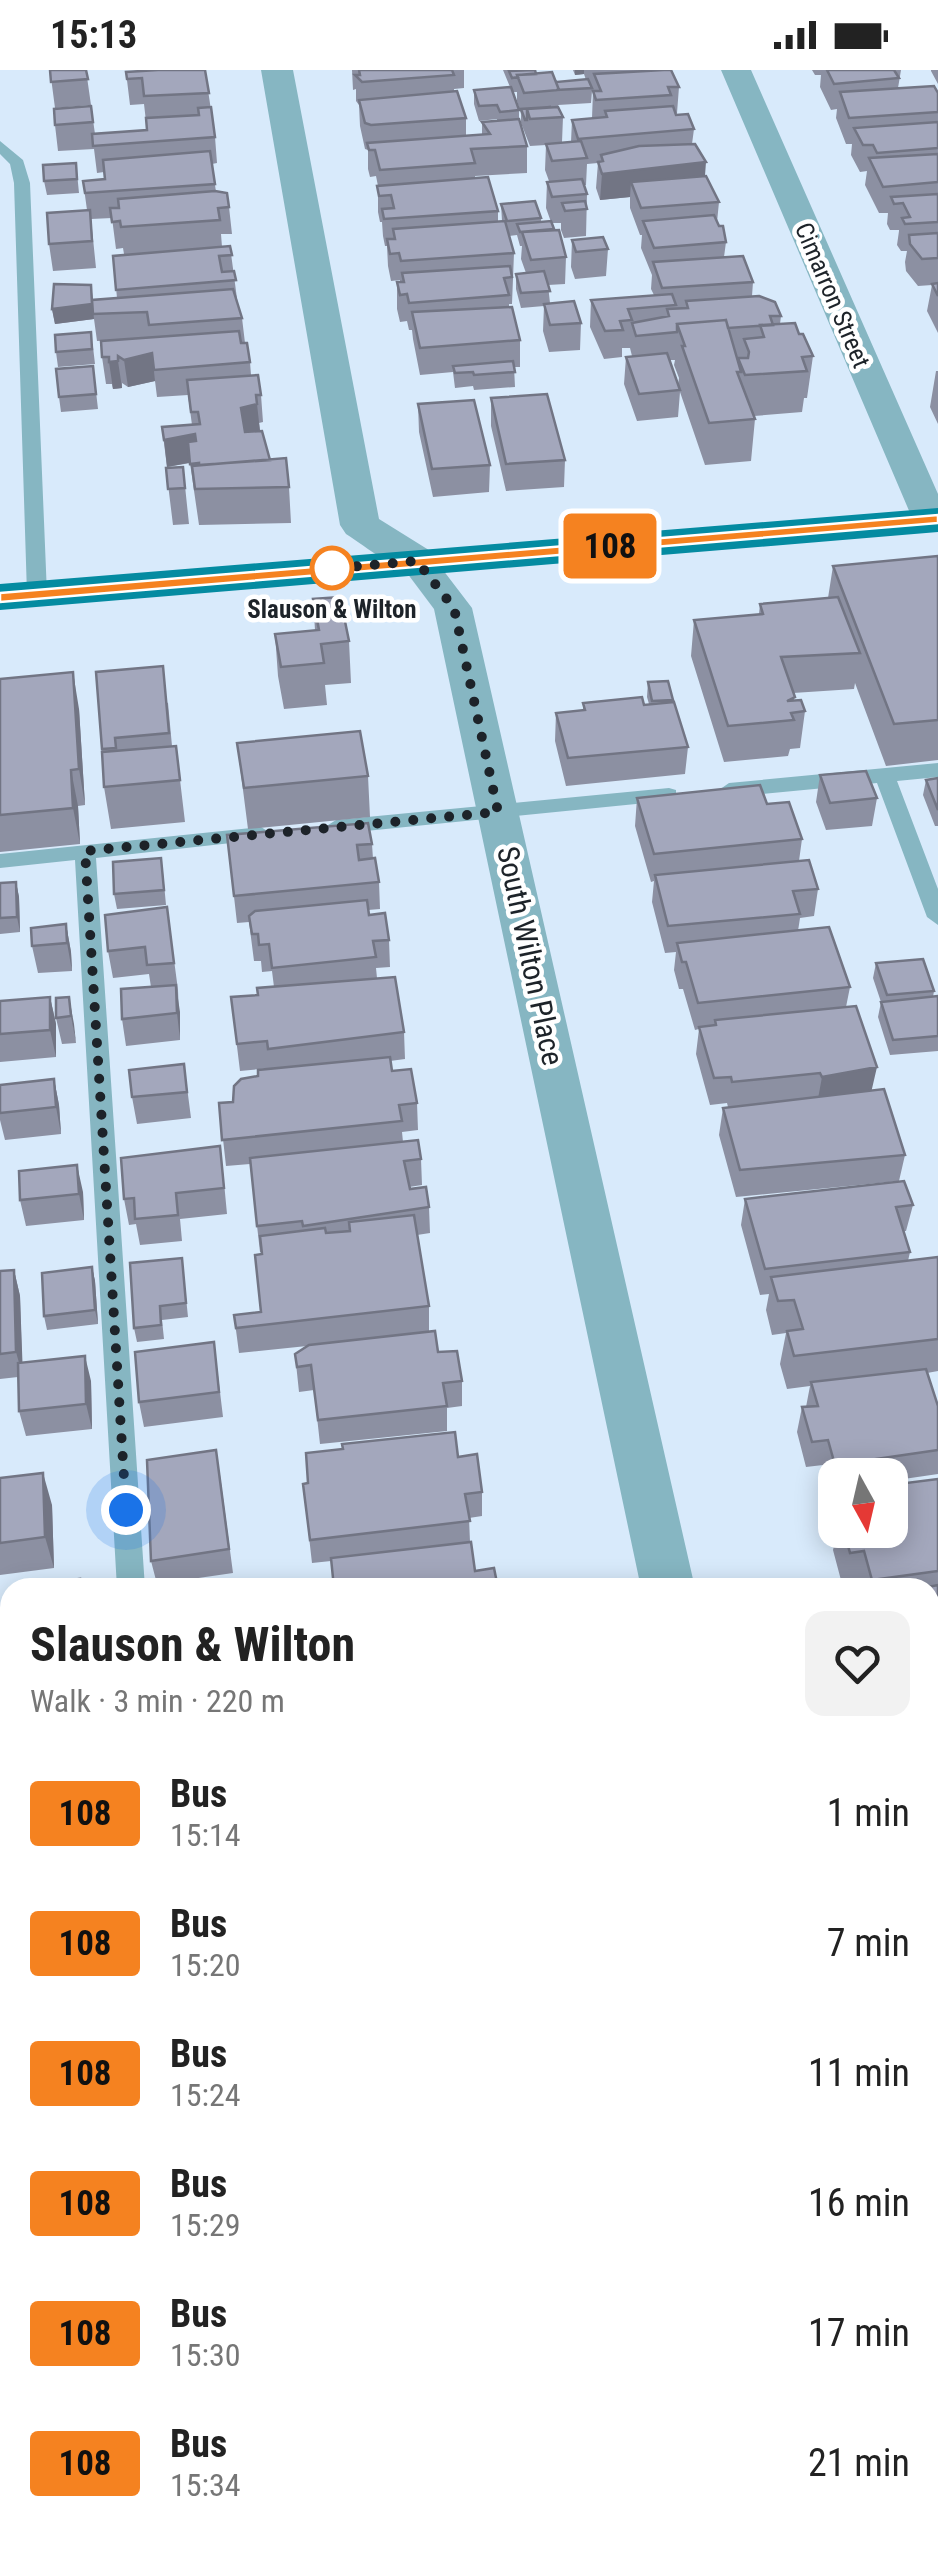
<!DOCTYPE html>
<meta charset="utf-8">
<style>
body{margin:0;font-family:"Roboto Condensed",sans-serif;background:#f2f2f2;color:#222;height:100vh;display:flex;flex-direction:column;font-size:38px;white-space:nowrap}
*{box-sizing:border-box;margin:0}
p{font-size:32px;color:#767676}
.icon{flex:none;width:55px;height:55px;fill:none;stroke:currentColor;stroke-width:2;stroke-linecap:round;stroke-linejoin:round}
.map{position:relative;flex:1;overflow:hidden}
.details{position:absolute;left:0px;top:1508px;width:940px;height:972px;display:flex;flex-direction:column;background:#fff;border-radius:30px 30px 0 0;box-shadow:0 5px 25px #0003}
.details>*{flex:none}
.badge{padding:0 20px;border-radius:8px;font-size:35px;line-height:65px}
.needle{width:65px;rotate:172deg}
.fabs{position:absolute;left:818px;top:1388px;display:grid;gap:20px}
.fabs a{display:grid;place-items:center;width:90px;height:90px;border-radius:20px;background:#fff;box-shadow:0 5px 25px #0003;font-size:50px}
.you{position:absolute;width:50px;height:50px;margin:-25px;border:8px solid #fff;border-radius:50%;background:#1a73e8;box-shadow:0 0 0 15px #1a73e833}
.map>.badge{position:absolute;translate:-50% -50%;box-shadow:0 0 0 5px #fff}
.round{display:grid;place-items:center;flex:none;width:105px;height:105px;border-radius:20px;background:#f2f2f2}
.head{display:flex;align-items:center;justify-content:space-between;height:170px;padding:0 30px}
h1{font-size:48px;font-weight:700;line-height:75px}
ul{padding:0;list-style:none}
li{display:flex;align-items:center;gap:30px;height:130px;padding:0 30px}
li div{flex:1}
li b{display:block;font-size:38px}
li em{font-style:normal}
li .badge{min-width:110px;font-weight:700;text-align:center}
.status{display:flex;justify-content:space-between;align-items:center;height:70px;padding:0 50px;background:#fff;direction:ltr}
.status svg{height:28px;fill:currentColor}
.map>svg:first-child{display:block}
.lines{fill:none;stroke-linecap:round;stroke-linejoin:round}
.service{fill:#86b6c2;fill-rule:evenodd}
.minor{fill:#86b6c2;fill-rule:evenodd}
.tertiary{fill:#86b6c2;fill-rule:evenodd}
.primary{fill:#048ba1;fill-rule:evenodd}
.wall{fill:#8c90a2;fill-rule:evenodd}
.shaded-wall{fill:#727584}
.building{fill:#a3a7bc;stroke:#727584;stroke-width:2.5}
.line{fill:#f58220;stroke:#fff;stroke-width:2.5}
.walk{stroke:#1d2329;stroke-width:10;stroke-dasharray:0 18}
.stop-dot{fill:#fff;stroke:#f58220;stroke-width:5}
.labels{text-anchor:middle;stroke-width:9;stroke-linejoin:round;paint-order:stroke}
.far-street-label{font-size:25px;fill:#1d2329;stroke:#fff}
.far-stop-label{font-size:25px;font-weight:bold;fill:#1d2329;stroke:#fff}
.street-label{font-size:30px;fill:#1d2329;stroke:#fff}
</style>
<div class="status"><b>15:13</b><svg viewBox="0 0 49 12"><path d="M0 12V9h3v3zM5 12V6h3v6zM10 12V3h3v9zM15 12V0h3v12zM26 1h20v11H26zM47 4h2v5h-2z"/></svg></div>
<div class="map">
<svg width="938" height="2479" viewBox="0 0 938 2479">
<rect width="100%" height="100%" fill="#d8eafb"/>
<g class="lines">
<!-- service -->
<path class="service" d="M0,71L23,90L30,113L47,524L37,530L27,524L14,113L10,94L0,84Z
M938,693V707L897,711L938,819V855L927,847L877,713L729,727L719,720L729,713Z
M669,718L676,720V730L336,764L325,757L336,750Z
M261,757L272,764L268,769L96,788L145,1518H117L75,790L0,798V784Z
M165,2470H201L202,2479H166Z"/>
<!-- minor -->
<path class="minor" d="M721,0H751L938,424V459L918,458L913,450Z
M417,480L430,483L472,538L695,1518H641L434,539L398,491L404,483Z
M938,1859V1917L930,1918V1860Z
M10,1989V2051L0,2052V1990Z
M843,2470H913L915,2479H845Z"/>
<!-- tertiary -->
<path class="tertiary" d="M261,0H293L379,449L432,482L438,491L432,500C400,508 372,480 346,464L340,455Z"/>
<!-- primary -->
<path class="primary" d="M938,438V462L0,540V514Z"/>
</g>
<!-- wall -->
<path class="wall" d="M50,0H86L91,35L55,38Z
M141,0H205L215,67L217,93L212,94L216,122L229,137L232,164H221L222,177L230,176L238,236L242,248L245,273L250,292L251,305L261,325L263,352L259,353L260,361L270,390L289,417L291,453L199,455L190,393L167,397L162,357L192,355L188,325L157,327L155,311L128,317L122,313V318L113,319L112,314H106L102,287L119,270L97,271L94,249L55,254L52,239L91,215L93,230L117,228L113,186L124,184L123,178L116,179L112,148L91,149L96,198L53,201L49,174L87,140L83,111L105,109L104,102L97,103L94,79L58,81L55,55L91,36L95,64L147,60L144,34L130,35L126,2Z
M352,0H464V18L454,19V21L466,48V66L482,65V52L497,50V49L479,51L474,34V20L510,17L503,0H536V4L556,12L586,10L584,4L575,5L573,0H671L679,17L677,43H675L694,59L692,74L705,106L719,132L717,152L726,172L724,187L753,212L752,226L781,246L780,254L799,264L813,286L807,328H804L802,342L754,346L755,349L751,391L705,395L680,322L678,347L637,351L624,314L626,287L632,286L630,278H622V287L604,289L590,257L591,230L654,225L651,219L652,205L641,178L642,165H640L630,138V127L600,130L596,118L598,93L587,94L586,115H584L587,124L586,166L564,168L561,160V153H552L566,187L565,214L548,215L550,233L581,253L580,280L549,282L543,261L544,236L521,238L516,219V204L526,203L521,189L522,176H520L517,165L509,166L514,183L512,234H509V237L520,270V297H514L515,317L474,320L473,316L455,318L453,302L420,305L413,269L412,260H409L407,251L400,252L397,239V212H400V210L391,211L388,196L387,176H385L383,166L382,152H380L378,142V116L376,106L370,107L368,99V80L365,79L360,56L359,35L356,31V19L353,20ZM592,21H593L592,48L572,50L571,72H562L563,47L558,35L591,33ZM512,22H517V31L521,44V53L530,76L546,75L545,100L549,111L547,112L546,138L551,152H541V148L501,134L502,151L498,152V141L475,108V106L527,103V76L519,49V40ZM670,290H675L674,295L679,308L678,315Z
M812,0H901L898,18L938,23V263L927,241L932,215L918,216L906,201L905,192L907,181H901L897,175L899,161V160H890L887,154L888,143H879L865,115L867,101L860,102L851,85L852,74H846L836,48L837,39L831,40L820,17L821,5H815Z
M931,0H938V14L931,1Z
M76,93L79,123L47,125L44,111Z
M572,170L608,179L606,206L575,209L571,197Z
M93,277L95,294L58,297L56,282Z
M93,296L98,339L61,342L59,327Z
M936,301H938V354L930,337Z
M491,328L565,390L564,417L506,421L491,356Z
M418,334L490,395L489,422L433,427L419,362Z
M183,397L189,454L173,455L166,398Z
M938,486V690L886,696L855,613L854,619L793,623L794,630L805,641L800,678L790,679L788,686L724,692L691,586L694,550L759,544L760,534L828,528L833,496Z
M313,529L349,571L351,613L325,615L327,635L284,639L278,606L275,564L315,560Z
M96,602L168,633L172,676H176L185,752L111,759L104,717Z
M0,609L79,639L85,735L78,736L80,774L0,782Z
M648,612L673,630L688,677L685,704L566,716L555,671L556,643L583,640V633L649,634L647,627Z
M237,673L368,706L370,747L248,759Z
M820,705L877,728L872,756L826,760L816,732Z
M938,708V756H935L923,725L926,710Z
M637,728L767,734L802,769L799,791L818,819L814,846L800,848L798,861L850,917L846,937L872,1021L905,1085L899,1111L736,1127L719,1065L723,1038L728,1037L727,1033L710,1035L696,984L699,959L695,960L683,919H679L674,900L676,882L665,883L652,832L654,811L651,812L635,756Z
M227,765L372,774L373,789L379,812L380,839L368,840L369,845L389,870L390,897L376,898L377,908L404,962L405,989L390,991L392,1001L417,1033L418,1060L402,1062L403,1072L421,1089L422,1115L409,1117L410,1119L429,1137L430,1163L417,1165L429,1236V1262L438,1282L462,1311V1336L447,1338V1361L320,1374L314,1320L299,1322L295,1284L307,1276L239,1283L234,1245L261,1242L262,1184V1182H260L250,1094L226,1096L219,1033L233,1032L258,1006L270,998L240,1001L231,927L258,925L274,917L272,901L262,902L261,891H254L249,852L237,853Z
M163,803L166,835L117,839L114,824Z
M16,812L19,827L20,862L0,864V813Z
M167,837L178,920L180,970L126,976L122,949L151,917L149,904L113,908L108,881Z
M66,854L71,882L72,901L38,903L32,876Z
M876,893L934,921L933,927L938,926V981L890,985L878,947L881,932L873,908Z
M50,927L56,954V987L0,992V931Z
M69,927L76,973L62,974L56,948Z
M184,994L191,1048L137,1054L132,1027Z
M54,1009L59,1035L61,1064L5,1070L0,1050V1015Z
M223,1102L227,1144L180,1149L182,1171L140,1175L136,1154L129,1155L124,1129Z
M83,1122L84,1150L26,1156L20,1130Z
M745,1129L913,1135L906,1161H904L910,1182L908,1191L938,1187V1301L927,1303L938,1336V1404L890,1411V1405H835V1418L830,1419L823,1395L806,1397L797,1362L802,1337H806L810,1316L787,1319L780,1294L786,1263L772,1265L766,1240L769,1224L760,1225L741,1155Z
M182,1188L188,1247L162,1250L164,1269L137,1272L134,1258Z
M92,1197L95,1211L98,1254L47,1260L44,1246Z
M14,1200L20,1226L22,1293L91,1311L92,1359L26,1366L19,1341L18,1307L0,1309V1201Z
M214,1272L223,1347L144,1357L139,1332Z
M458,1387L482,1422V1446L469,1448L470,1472L475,1501L498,1518L331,1491L312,1493L303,1414Z
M220,1405L233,1503L157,1514L151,1491Z
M0,1408L52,1435L54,1498L0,1505Z
M938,1409V1791L930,1792V1518H857L856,1512L842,1514L833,1480L838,1460H890Z
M10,1816V1920L0,1921V1817Z
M10,2121V2362L0,2363V2122Z
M418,2470H505L451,2479H419Z"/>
<!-- shaded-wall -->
<path class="shaded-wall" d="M575,0H584V4L575,5Z
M706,92L704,119L631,112L630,127L600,130L602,104Z
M91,215L94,249L55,254L52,239Z
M152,283L155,311L128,317L124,290Z
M118,291L122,318L113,319L109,292Z
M257,334L260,361L244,366L241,338Z
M195,364L198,391L167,397L164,370Z
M73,602L79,639L85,735L79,699Z
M71,700L78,736L80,774L73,738Z
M16,812L19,827L20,862L17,847Z
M66,854L71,882L72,901L67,873Z
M176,915L180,942V970L177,943Z
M50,927L56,954V987L50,960Z
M69,927L74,954L76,973L71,946Z
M877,997L871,1023L817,1034L822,1007Z
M54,1009L59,1035L61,1064L56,1037Z
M77,1095L83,1122L84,1150L79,1124Z
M92,1197L95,1211L98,1254L95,1240Z
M14,1200L20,1226L23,1307L16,1282Z
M85,1286L91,1311L92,1359L86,1334Z
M43,1403L52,1435L54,1498L45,1467Z"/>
<!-- building -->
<path class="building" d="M50,0H86L88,9L51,12Z
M158,0H205L209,23L144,26L142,8L127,9L126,2Z
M359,0H452L454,5L362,12L355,5H360Z
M535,0L536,4L517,5L518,7L512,8L509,1Z
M664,0H671L679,17H668L671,25L596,30L593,21H601L594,4Z
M827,0H894L899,8L834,14Z
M552,2L559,20L524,23L517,5Z
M588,9L592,18L556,20H559L556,12Z
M934,16L938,23V42L849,48L840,22Z
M511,17L519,40L500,42L497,35L479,36L474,20Z
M457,21L466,48L371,55L365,53L359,30Z
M91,36L93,52L55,55L54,39Z
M673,36L676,45L688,44L694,59L578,69L572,50L607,47L605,41Z
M211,37L215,67L93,76L92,64L147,60L146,48L199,45L198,38Z
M551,37L527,39V50H525L521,39Z
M558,37L563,47L530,49L527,39Z
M519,49L527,76L471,79L475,93L380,100L375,80H369L367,73L490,64L482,52Z
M938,52V78L877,83L873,75H863L854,58Z
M581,71L587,88L552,91L546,74Z
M695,74L706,92L602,104L598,92L603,91L601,85L639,76Z
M210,81L215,114L85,123L83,111L105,109L103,90Z
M938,84V112L883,117L869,88Z
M76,93L77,109L44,111L43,95Z
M706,106L719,132L641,138L631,112Z
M488,107L498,141L384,149L382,139L394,138L391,125L379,126L377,116Z
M582,109L587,124L552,127L547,112Z
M215,121L227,123L229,137L218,138L220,150L121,157L120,151L112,152L110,138H119L118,129Z
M938,124V152L905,154L902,148L910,147L903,133L894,134L891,127Z
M535,131L541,148L507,151L501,134Z
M585,131L587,139L565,141L562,133Z
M90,140L92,171L49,174L47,143Z
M714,145L719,156H723L726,172L654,178L643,151Z
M505,151L514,183L401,191L399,183L390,184L387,169H395L393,159Z
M551,151L554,159L520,162L517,154Z
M559,160L566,187L531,190L522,162Z
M938,163V188L922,189L910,174L909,165Z
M603,167L608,179L576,182L572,170Z
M230,176L232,185L219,186L222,202L234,201L236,210L116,220L113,186Z
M743,186L753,212L662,218L653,192Z
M510,196L512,207L504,208L509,225L409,233L407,224L400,225L397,212H404L402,203Z
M544,201L550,221L521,223L516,204Z
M938,213V226L932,214Z
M54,214L91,215L92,234L52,239Z
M233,219L242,248L149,255L147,242L93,244L92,230Z
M672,224L676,235L628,239L632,250L620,251L623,260L605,261L591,230Z
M759,226L775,232L781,246H770L773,255L728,258L726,250L677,254V262L636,266L632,253L669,246L667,239L688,238L686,231Z
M574,231L581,253L550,255L544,234Z
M512,237L520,270L420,278L412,242Z
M726,250L741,302H737L755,349L709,353L682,276H685L677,254Z
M795,253L799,264H803L813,286L802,287L807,301L745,305L738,288H748L749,282L744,269L764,267L760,255Z
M239,261L241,273H247L250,292L154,300L152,283L124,290L118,286V291L109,292V287H102L101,271Z
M91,262L92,279L56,282L55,265Z
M667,283L680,320L639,324L626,287Z
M513,291L515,302L474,305L473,302L455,303L453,296Z
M93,296L96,324L59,327L56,299Z
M258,305L261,325H256L257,334L241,338L245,362L262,361L270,390L199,395V393L190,394L188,372L196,371L195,364L164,370L162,357L200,354L198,342H191L187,310Z
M547,324L565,390L506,394L491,328Z
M474,330L490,395L432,399L418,334Z
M286,388L289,417L195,419L192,396Z
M183,397L185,418L168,419L166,398Z
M938,486V650L894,654L833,496Z
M340,527L349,571L321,574L324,593L281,597L275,564L319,560L313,529Z
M838,527L860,583L781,587L795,627L787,631L801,630L805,641L791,643L794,650L728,656L694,550L763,544L760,534Z
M163,596L169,663L115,668L116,678L102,679L96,602Z
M73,602L79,699L71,700L73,738L0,745V609Z
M668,611L673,630L652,631L648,612Z
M642,627L644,635L674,632L688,677L568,688L556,643L585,640L583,633Z
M360,661L368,706L244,718L237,673Z
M176,676L180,710L104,717L102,682Z
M866,701L877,728L830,733L820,705Z
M938,708V740L926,710Z
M760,715L767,734L789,732L802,769L654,784L637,728Z
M368,753L372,774L357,775L359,790L375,788L379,812L234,826L227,765Z
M161,788L164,820L114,824L113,792Z
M809,790L818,819L793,821L800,844L668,856L655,805Z
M16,812L17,847L0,848V813Z
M367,830L369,845L385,843L389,870L373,871L376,887L272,898L269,874L259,875L258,864H252L249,846L255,841Z
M167,837L174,893L147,895L145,877L108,881L105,845Z
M66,854L67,873L32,876L31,858Z
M829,857L850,917L698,933L686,892H682L677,873Z
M923,889L934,921L887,925L876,893Z
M395,907L404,962L268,979L267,971L237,974L231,927L258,925L257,918Z
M176,915L177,943L122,949L121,919Z
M938,926V966L893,970L881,932Z
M50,927V960L0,964V931Z
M69,927L71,946L56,948V928Z
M856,936L877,997L822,1007L820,1003L732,1012L731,1007L714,1008L699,957L716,955L715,950Z
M390,987L392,1001L411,999L417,1033L399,1035L402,1051L222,1070L219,1033L233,1032L234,1016L241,1009L258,1006V1000Z
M184,994L187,1022L132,1027L129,1000Z
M54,1009L56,1037L0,1043V1015Z
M884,1019L905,1085L740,1100L723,1038Z
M418,1070L421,1089L404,1091L410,1119L426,1117L429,1137L303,1156L302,1151L257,1156L250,1088Z
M220,1076L224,1118L176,1123L178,1145L135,1149L134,1128L124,1129L121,1088Z
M77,1095L79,1124L20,1130L19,1101Z
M904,1111L913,1135L896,1137L910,1182L765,1199L745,1129Z
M414,1145L429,1236L236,1258L234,1245L261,1242L255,1185L262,1184L260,1166L325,1158L326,1163L350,1161L349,1152Z
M938,1187V1269L794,1286L787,1261L803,1259L794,1230L778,1231L771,1207Z
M182,1188L186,1233L160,1236L161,1255L134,1258L130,1193Z
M92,1197L95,1240L44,1246L42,1203Z
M14,1200L16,1282L0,1284V1201Z
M435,1261L438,1282L457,1281L462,1311L443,1313L447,1336L318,1350L311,1295L297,1297L295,1284L309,1275Z
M214,1272L219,1322L139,1332L135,1282Z
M85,1286L86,1334L19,1341L18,1293Z
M926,1299L938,1336V1380L835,1395L828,1370L812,1372L802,1337L818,1336L811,1312Z
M455,1362L458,1387L477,1384L482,1422L465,1424L470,1451L310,1470L303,1414L308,1413L306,1383L343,1379L342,1374Z
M216,1380L229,1479L151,1491L147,1390Z
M43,1403L45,1467L0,1473V1408Z
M938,1409V1501L872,1510L864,1481L850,1483L844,1460H890V1415Z
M471,1472L475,1501L494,1498L498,1518H334L331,1488Z
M80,1509V1518H11V1517Z
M938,1515V1618L930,1619V1518H923Z
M938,1642V1694L934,1679H930V1643Z
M938,1723V1758H931L930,1724Z
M10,1816V1900L0,1901V1817Z
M10,2121V2348L0,2349V2122Z
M213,2470H297V2479H214Z
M418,2470H443L419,2474Z"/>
<!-- line -->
<path class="line" d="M938,445V453L0,532V523Z"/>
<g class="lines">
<!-- walk -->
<path class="walk" d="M126,1440L85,781L498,742L454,538L417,491L316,500L332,498"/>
</g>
<!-- markers -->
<circle class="stop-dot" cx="332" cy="498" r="20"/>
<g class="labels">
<!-- far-street labels -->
<g class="far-street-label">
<text transform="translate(833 225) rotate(67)" y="9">Cimarron Street</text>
</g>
<!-- far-stop labels -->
<g class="far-stop-label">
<text x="332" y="548">Slauson &amp; Wilton</text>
</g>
<!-- street labels -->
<g class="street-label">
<text transform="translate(530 886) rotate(78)" y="10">South Wilton Place</text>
</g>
</g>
</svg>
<div class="fabs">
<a><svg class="needle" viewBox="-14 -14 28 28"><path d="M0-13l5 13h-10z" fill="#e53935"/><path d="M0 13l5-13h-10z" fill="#767676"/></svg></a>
</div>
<div class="you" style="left:126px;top:1440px"></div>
<b class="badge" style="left:610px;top:476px;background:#f58220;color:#111">108</b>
<section class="details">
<div class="head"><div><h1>Slauson &amp; Wilton</h1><p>Walk · 3 min · 220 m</p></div><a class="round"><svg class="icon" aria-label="heart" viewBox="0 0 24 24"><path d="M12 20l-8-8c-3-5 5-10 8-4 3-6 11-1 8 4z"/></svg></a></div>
<ul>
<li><span class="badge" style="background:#f58220;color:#111">108</span><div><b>Bus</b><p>15:14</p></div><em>1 min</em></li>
<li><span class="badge" style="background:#f58220;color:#111">108</span><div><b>Bus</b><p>15:20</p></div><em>7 min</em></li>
<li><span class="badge" style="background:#f58220;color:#111">108</span><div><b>Bus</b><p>15:24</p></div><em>11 min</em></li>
<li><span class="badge" style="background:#f58220;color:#111">108</span><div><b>Bus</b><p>15:29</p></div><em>16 min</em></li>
<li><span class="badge" style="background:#f58220;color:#111">108</span><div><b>Bus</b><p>15:30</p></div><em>17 min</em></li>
<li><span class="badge" style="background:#f58220;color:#111">108</span><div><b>Bus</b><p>15:34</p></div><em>21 min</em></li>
</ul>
</section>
</div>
